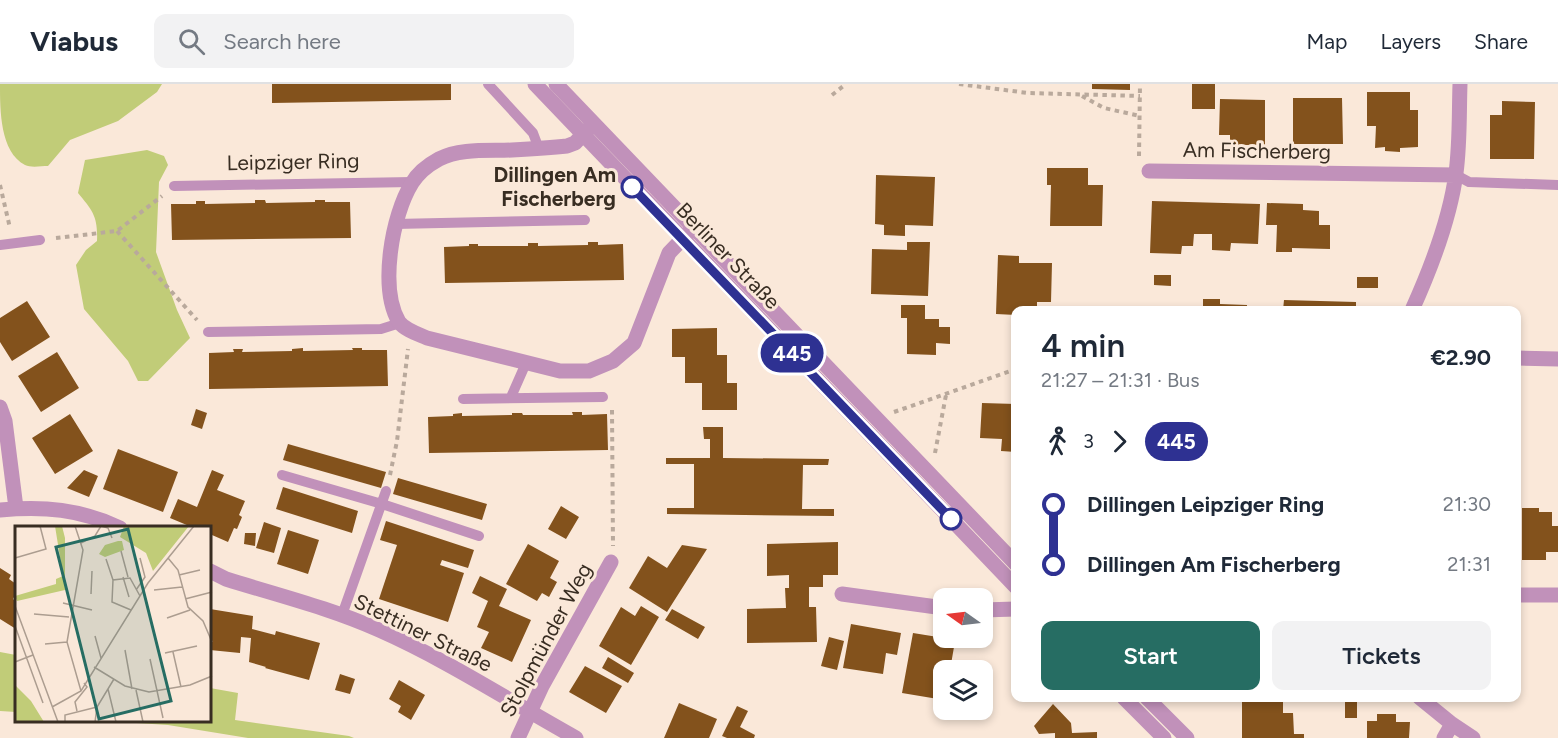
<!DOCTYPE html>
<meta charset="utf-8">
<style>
body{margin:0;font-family:Figtree,sans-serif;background:#f2f2f3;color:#1f2937;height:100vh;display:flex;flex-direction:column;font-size:22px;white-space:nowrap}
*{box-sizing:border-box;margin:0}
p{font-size:20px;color:#747a83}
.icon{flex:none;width:33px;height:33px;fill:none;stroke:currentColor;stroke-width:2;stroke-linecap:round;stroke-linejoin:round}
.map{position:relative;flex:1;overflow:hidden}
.drawer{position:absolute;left:1011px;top:222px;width:510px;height:396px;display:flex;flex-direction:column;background:#fff;border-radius:12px;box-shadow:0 3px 9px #0003}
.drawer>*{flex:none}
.badge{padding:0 12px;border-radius:20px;font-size:21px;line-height:39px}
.needle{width:39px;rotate:284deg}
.tools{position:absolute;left:933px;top:504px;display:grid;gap:12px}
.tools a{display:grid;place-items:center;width:60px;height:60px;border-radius:12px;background:#fff;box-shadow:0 3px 9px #0003;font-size:30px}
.map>.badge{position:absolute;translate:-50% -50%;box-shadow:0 0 0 3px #fff}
.legs{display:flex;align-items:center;gap:9px;height:66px;padding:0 30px;font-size:20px}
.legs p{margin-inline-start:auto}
.headline{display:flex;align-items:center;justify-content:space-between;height:102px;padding:0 30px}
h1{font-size:33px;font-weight:600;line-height:45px}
.action{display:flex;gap:12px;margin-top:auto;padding:12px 30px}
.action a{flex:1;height:69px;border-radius:12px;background:#266d63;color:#fff;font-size:24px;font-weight:600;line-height:69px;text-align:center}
.action a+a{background:#f2f2f3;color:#1f2937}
ul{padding:0 30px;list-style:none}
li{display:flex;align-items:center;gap:21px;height:60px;font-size:22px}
li i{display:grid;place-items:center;width:9px;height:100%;margin:0 8px;background:currentColor}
li i::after{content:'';width:15px;height:15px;margin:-8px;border:4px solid;border-radius:50%;background:#fff}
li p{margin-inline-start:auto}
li:first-child i{background:linear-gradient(#0000 50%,currentColor 0)}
li:last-child i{background:linear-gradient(currentColor 50%,#0000 0)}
header{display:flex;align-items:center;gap:36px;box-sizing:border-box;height:84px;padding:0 30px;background:#fff;border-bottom:2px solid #e0e1e3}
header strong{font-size:28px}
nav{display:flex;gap:33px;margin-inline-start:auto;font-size:21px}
.search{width:420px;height:54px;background:#f2f2f3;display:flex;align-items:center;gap:15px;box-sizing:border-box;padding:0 21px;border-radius:12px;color:#747a83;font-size:22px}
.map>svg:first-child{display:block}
.green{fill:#c1cc78}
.building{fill:#83521c}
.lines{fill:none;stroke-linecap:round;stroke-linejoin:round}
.path{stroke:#b9a99c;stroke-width:4;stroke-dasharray:4.5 4.5;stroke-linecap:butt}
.lane{stroke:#c191ba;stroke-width:10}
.street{stroke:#c191ba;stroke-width:15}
.line-1-casing{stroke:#fff;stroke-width:14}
.line-1{stroke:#2e3192;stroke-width:9}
.stop-1-dot{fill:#fff;stroke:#2e3192;stroke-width:3}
.labels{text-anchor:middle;stroke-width:6;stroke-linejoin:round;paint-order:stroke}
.street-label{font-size:21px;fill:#382d22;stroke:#fae8d9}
.stop-label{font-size:21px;font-weight:bold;fill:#382d22;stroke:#fae8d9;text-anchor:end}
.inset-road{fill:none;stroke:#ac9d90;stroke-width:1.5}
.view{fill:#266d63;fill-opacity:0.15;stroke:#266d63;stroke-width:3}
.inset-edge{fill:none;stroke:#382d22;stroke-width:3}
</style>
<header>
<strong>Viabus</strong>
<div class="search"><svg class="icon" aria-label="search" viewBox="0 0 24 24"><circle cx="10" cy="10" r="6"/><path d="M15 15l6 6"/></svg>Search here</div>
<nav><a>Map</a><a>Layers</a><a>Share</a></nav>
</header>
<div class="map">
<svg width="1558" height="654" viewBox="0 0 1558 654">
<rect width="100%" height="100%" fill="#fae8d9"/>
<!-- green -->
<path class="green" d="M0,0H162L157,8L118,37L70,56L48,82C41,82 31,84 25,81C0,68 0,26 0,0Z
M147,66L164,72L168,81L159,98L156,168L177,226L190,254L148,297H138L128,277L84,225L76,181L86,166L97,157C98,133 93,127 78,109L85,76Z
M0,568L16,571V628L0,627Z
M210,604L238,609L235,636L349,652L354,654H248L168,641L121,638H210Z"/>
<!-- building -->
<path class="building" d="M272,0H451V16L272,19Z
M1092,0H1130V6L1092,5Z
M1192,0H1215V25H1192Z
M1367,8H1410V26H1418V63L1400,64V68L1385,67V63L1375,64L1376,42H1367Z
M1293,14H1342L1343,60H1293Z
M1220,15L1265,16V61H1230V51H1219Z
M1502,17L1535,18L1534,75H1490V31H1502Z
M1047,84H1088V101H1103L1102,142H1050L1051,101H1047Z
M876,91L935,93L933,142L905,141V152L884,151V141L875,140Z
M255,116H265L266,119L315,118V116H325V118H350L351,154L172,156L171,120H196V117H205V120L255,119Z
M1152,117L1260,120L1258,160L1231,159L1230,167L1212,166V150H1194L1193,162H1182L1181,170L1150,169Z
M1267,119L1303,120V126L1319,127V141H1330V165L1292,164V168H1276L1277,141H1266Z
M588,158H598V161L623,160L624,196L445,199L444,163L469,162V160H478V162H528V159H538V162L588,161Z
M907,158H930L928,212L871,210L872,165L907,166Z
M998,171L1019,172V179H1052L1051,218H1037V226L1016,225V231L996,230Z
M1154,191H1171V202L1154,201Z
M1357,193H1378V204H1357Z
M1203,215H1220V220L1247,221V226H1173V223H1203Z
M1284,216L1356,218V226H1283Z
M27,217L50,253L12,277L0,258V234Z
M901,221H925V235H939V243H950V260L936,259V271L907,270V234H901Z
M717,244V271H727V299H737V326H702V299H685V273H672V245Z
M303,264V267L353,266L352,264H362V266H387L388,302L209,305V269L234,268L233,265H243L242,268L292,267V265Z
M57,268L79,304L41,328L18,292Z
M982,319L1016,320V368L1001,367L1002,355L980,354Z
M196,325L207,329L202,345L191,341Z
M572,328H582V331L607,330L608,366L429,369L428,333L453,332V330L462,329V332L512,331V329H522L523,331H573Z
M70,330L93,367L55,390L32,354Z
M703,343H723V374L829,375L828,381H803L802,425H834V432L667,430V424H694V380H666V374H710V355H704Z
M288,360L386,388L381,404L283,376Z
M118,365L178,388L163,428L103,405Z
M84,386L98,392L89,413L67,404Z
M212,386L224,391L217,406L245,417L239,431L242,433L237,445L234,444L228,458L212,451L210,457V444H194L170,434L178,415L197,423Z
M398,394L487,420L482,436L393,410Z
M283,403L358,427L352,449L276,425Z
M561,422L579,433L566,455L548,445Z
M1522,424H1539V428H1552V442H1558V468H1546V476H1522Z
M386,437L474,466L468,484L442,476L440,481L464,489L448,538L379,515L397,461L380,456Z
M264,438L281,444L274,469L256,464Z
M288,446L319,456L308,490L277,480Z
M245,449H256L255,462L244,460Z
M838,458V491H823V503H809V523H816L817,558L747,559V525L786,524L785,504H789V491L767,492V460Z
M528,460L559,477L550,494L557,498L549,513L542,509L537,517L506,500Z
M682,461L707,465L667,528L629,504L648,472L667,484Z
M0,484L11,491L9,495L16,500V509L13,515L16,518V545L0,535Z
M480,492L507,505L499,522L531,536L512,578L481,564L489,548L477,543L488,517L472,509Z
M641,522L659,533L631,581L599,562L621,523L635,532Z
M210,525L253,532L252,545L275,551L276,547L320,559L309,596L265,584L266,583L249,578L251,554L241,553L240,569L210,566Z
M672,525L705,543L698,555L665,536Z
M851,540L901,549L897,571L886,569L883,590L843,584Z
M913,549L950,555L948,562L954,563L950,586H944V616L902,609Z
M829,553L844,557L837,586L821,582Z
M608,573L634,589L628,599L602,584Z
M585,582L622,602L606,629L569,608Z
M340,590L355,595L350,610L335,606Z
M399,596L425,611L411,636L398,628L401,622L389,615Z
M1242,614H1283V629H1293L1294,650H1304V654H1242Z
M1345,614H1357V634H1345Z
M679,619L717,635L709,654H664Z
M1053,620L1071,639L1072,649L1097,648V654H1055V649L1039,650L1034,642Z
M737,622L748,627L740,643L755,651L754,654H727L722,652Z
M1377,630H1396V638H1410L1409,654H1367V637H1377Z"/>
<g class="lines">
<!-- path -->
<path class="path" d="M959,0L1028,9L1140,12
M832,11L846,0
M1082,12L1104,24L1140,32
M1139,72L1140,0
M0,101L10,144
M117,147L197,236
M56,154L117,147L162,112
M612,326L613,462
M894,328L1016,285
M935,369L946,311
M390,391L397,357L408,265"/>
<!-- lane -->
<path class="lane" d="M488,0L533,49L539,65
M1456,91L1469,98L1558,101
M174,102L412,98
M395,140L585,136
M0,161L40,156
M208,248L381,245L400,239
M511,313L526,279
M463,315L603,313
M282,391L382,420L479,452
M342,531L386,407"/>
<!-- street -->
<path class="street" d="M535,0L1016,503
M556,0L1016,480
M593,40L575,59L567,62C548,64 530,65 512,66C489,67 460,64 439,75C428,81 418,89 412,99C392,131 379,204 399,238C405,246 418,250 427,254L560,287H589L613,277L634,259L669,169L693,144
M1149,87L1456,91
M1412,226C1431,184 1450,135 1456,89C1460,59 1459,30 1460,0
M1516,274L1558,275
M0,323L5,337L16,424
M0,426C44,422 80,425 120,444
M210,487L226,495C277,511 330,524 379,546C447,576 511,618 576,654
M842,510L944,524
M1516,511H1558
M982,526L1016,525
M1124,614L1164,654
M1147,614L1187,654
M1420,614L1452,640L1473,654
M518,654L542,602L611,478
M1444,654L1452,640"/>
</g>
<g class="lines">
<defs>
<path id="line-1" d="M632,103L951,435"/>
</defs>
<!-- line-1 casing -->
<use href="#line-1" class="line-1-casing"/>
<!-- line-1 -->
<use href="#line-1" class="line-1"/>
</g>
<!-- markers -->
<g class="stop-1-dot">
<circle cx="632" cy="103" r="10"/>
<circle cx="951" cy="435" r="10"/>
</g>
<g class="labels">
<!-- street labels -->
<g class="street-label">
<text transform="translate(1257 67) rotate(1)" y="7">Am Fischerberg</text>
<text transform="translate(293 78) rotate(-1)" y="7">Leipziger Ring</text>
<text transform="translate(728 172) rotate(46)" y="7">Berliner Straße</text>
<text transform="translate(423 549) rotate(26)" y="7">Stettiner Straße</text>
<text transform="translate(546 556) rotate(-62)" y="7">Stolpmünder Weg</text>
</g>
<!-- stop labels -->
<g class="stop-label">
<text x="616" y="98">Dillingen Am<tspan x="616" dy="24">Fischerberg</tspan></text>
</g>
</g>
<!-- overview -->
<g transform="translate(15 442)">
<rect width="196" height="196" fill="#fae8d9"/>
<path d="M40,0H47L50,12V64L2,75L0,70L41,58V53L48,50ZM109,0H174L138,45L131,27L105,11ZM103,15H107L109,24L90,31L84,28L90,19ZM0,159L16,175L29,196H0Z" fill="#c1cc78"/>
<path class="inset-road" d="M60,0L68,24L52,116L66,165M66,17L80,10L86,0L93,2L97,12M106,25L113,51M0,32L31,23L25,0M153,32L163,44L173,81L188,95L197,116M91,33L98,54M164,49L185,44M108,51L114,71M121,64L130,51L125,32M139,64L167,61M76,68L77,45M170,73L197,66M48,77L77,84M0,80L43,196M116,84L97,76L98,54L115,52L125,70M19,88L54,91M152,92L175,84M0,100L28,177M80,110L86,132M30,118L52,116M110,124L117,163M158,126L166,161M150,127L182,120M135,133L148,192M0,136L18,129M79,141L110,160L134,166L175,159L197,150M93,163L101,196M121,164L128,196M37,181L66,165L133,57L179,0M62,185L60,176L72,161L69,157M50,196V189L82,181M80,196L82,181L99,153"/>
<path class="view" d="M113,3L156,175L84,193L41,21Z"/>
<rect width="196" height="196" class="inset-edge"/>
</g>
</svg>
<div class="tools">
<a><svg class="needle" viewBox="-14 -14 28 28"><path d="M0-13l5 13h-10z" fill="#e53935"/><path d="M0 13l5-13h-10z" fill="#747a83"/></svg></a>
<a><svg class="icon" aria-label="layers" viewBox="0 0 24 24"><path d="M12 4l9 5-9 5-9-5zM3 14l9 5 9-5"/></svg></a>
</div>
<b class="badge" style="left:792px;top:269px;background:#2e3192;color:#fff">445</b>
<section class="drawer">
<div class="headline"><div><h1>4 min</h1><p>21:27 – 21:31 · Bus</p></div><b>€2.90</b></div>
<div class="legs"><svg class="icon" aria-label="walk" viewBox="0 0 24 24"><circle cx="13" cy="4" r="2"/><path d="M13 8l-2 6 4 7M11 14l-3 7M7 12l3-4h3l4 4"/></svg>3<svg class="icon" aria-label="forward" viewBox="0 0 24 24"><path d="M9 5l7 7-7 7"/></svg><b class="badge" style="background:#2e3192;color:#fff">445</b></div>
<ul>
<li><i style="color:#2e3192"></i><b>Dillingen Leipziger Ring</b><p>21:30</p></li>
<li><i style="color:#2e3192"></i><b>Dillingen Am Fischerberg</b><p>21:31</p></li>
</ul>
<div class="action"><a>Start</a><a>Tickets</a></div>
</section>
</div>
